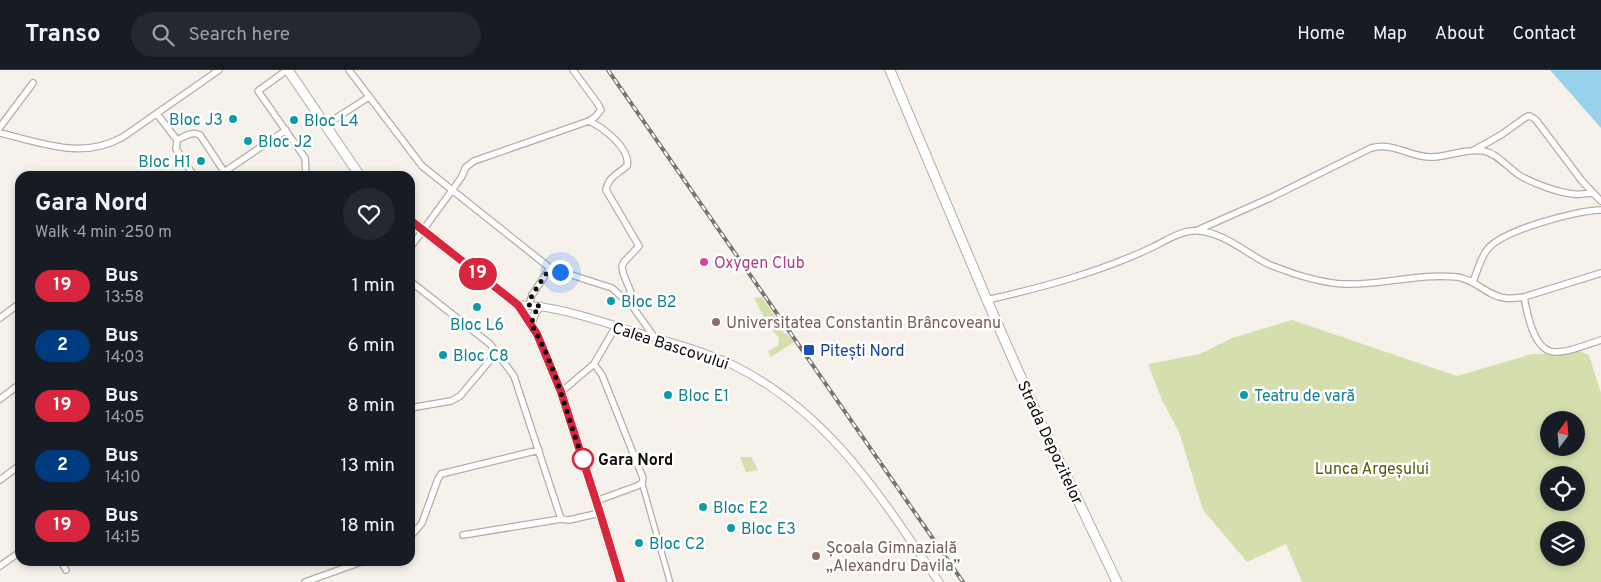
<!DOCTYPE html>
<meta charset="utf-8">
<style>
body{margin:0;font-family:Overpass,sans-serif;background:#242831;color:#f1f3f6;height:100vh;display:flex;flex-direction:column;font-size:19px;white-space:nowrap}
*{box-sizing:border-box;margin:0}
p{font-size:16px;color:#9ea1a6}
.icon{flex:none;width:28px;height:28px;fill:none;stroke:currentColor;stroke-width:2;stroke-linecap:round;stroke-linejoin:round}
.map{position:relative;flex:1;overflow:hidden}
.details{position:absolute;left:15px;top:101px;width:400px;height:395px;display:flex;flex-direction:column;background:#171b24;border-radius:15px;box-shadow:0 2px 8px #0003}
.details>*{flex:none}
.badge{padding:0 10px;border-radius:16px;font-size:18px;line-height:32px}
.needle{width:32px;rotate:16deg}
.buttons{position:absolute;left:1540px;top:341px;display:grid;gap:10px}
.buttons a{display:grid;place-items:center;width:45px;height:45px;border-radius:50%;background:#171b24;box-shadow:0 2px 8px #0003;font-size:25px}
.you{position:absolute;width:25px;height:25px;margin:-12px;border:4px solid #fff;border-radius:50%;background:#1a73e8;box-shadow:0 0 0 8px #1a73e833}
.map>.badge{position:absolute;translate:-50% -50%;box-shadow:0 0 0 2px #fff}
.round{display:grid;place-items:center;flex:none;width:52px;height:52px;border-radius:26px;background:#242831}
.overview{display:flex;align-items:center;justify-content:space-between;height:85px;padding:0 20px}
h1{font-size:24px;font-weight:700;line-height:38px}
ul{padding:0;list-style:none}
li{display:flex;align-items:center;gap:15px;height:60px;padding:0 20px}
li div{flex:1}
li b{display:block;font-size:19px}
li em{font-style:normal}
li .badge{min-width:55px;font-weight:700;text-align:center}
header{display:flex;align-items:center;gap:30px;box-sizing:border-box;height:70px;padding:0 25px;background:#171b24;border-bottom:1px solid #363941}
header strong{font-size:24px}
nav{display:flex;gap:28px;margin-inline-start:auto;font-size:18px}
.search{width:350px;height:45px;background:#242831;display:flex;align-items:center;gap:12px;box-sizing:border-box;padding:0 18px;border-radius:28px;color:#9ea1a6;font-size:19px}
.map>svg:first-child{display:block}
.green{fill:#d5dead;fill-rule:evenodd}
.water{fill:#98d1eb}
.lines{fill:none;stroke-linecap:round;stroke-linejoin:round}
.pedestrian-casing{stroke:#b1aea7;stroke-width:7}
.minor-casing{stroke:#b1aea7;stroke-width:8}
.tertiary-casing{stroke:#b1aea7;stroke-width:9}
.primary-casing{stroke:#b1aea7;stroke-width:11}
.pedestrian{stroke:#fff;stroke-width:4.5}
.minor{stroke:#fff;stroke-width:5.5}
.tertiary{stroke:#fff;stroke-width:7}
.primary{stroke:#fff;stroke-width:9}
.rail-casing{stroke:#76746f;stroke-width:4}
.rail{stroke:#fff;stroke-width:2;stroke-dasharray:5.5;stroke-linecap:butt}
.line-casing{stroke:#fff;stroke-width:11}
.line{stroke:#d7263d;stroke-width:8}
.walk{stroke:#0e0d0a;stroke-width:5;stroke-dasharray:0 9}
.culture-dot{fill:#0f9aa8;stroke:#fff;stroke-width:2}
.hotel-dot{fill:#d1479c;stroke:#fff;stroke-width:2}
.education-dot{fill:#8d6e63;stroke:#fff;stroke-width:2}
.transit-dot{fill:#1a4fb4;stroke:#fff;stroke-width:2}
.stop-dot{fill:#fff;stroke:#d7263d;stroke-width:2.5}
.labels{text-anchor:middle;stroke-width:5;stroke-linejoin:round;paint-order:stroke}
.culture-label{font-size:16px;fill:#0d838f;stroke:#fff;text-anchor:start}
.hotel-label{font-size:16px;fill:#b23c85;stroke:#fff;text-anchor:start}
.education-label{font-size:16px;fill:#785e54;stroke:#fff;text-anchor:start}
.street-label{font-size:16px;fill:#0e0d0a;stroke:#fff}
.transit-label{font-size:16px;fill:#164399;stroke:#fff;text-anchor:start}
.stop-label{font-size:16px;font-weight:bold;fill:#0e0d0a;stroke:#fff;text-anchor:start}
.park-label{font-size:16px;fill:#555d0b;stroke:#fff}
</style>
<header>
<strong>Transo</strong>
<div class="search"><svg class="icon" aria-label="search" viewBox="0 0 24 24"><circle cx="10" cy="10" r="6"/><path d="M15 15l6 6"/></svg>Search here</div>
<nav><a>Home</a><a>Map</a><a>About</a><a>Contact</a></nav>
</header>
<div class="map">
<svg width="1601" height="512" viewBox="0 0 1601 512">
<rect width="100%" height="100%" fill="#f6f2eb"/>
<!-- green -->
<path class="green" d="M761,227L785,259L783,263L788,265L794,272L771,287L768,281L778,276L779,268L769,256L754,228Z
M1292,250L1457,306L1532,284H1557L1577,280L1589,285L1601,323V512H1302L1286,474L1247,492L1203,440L1179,362L1162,330L1148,294L1200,284L1232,268ZM1549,350H1576V378H1549ZM1549,405H1576V432H1549ZM1549,460H1576V488H1549Z
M740,387H751L758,400L746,402Z"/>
<!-- water -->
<path class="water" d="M1550,0H1601V58Z"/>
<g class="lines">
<defs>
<path id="pedestrian" d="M642,413L670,512"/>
<path id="minor" d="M287,0L258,21L305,88L306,104L307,106
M349,0L422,96L550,198L612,218L632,236L655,268
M157,44L177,70L176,79L194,106
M589,51C604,58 631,79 627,96C618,104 608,107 606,120L639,176L624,192L622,196L623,203L632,225V236
M325,55L369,27
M0,57L33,13
M0,63C43,73 82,90 123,67L219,0
M177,70C185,66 192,61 200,65L227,106
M1474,80L1501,65L1526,47L1530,46L1536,50L1582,111L1601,131
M224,102L286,60
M1198,160L1270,128L1371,78C1396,72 1408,87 1431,87C1448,87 1467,78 1484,81C1498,84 1508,98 1519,105C1532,113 1559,123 1574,124C1580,125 1587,123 1593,123
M410,178L461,108L466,97L474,91L589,51L595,47L601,40L598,34L573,0
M410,211L490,274L514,306L561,449L569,450L600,443
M1473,212C1477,202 1480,189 1487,180C1500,161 1577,140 1601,140
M1524,227C1527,243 1534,282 1555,282C1568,283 1588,274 1601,270
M987,230C1044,217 1100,202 1153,177C1167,170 1183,159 1199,161C1225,163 1247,184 1270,195C1278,198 1287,201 1295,204C1311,209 1330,214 1347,214C1384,215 1419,203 1457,207C1475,209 1487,226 1505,228C1511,229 1517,228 1524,227L1601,203
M529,235L532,225L550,198
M0,248L20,233
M594,294L602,305L643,408L642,413L637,416L596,431
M561,322L594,294L616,256
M0,329L20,314
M410,338L451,331L460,326L497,282
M0,410L20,395
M463,465L561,449
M410,467L422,453L438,409L441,404L539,380
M61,491L66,500
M0,496L20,482
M305,512L364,491"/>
<path id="tertiary" d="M518,235C550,234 600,251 632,261C665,271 701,280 733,295C830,343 880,426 939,512
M531,254L536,241L541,236"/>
<path id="primary" d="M288,0L360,106
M890,0L987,230L1041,353L1117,512
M410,150L518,235L537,264L561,322L600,443L621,512"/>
</defs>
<!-- pedestrian casing -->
<use href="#pedestrian" class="pedestrian-casing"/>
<!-- minor casing -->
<use href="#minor" class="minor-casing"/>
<!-- tertiary casing -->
<use href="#tertiary" class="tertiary-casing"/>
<!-- primary casing -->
<use href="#primary" class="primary-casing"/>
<!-- pedestrian -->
<use href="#pedestrian" class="pedestrian"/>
<!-- minor -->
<use href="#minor" class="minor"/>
<!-- tertiary -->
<use href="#tertiary" class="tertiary"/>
<!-- primary -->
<use href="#primary" class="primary"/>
<defs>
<path id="rail" d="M608,0L963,512"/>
</defs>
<!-- rail casing -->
<use href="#rail" class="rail-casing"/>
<!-- rail -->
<use href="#rail" class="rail"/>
</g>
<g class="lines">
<defs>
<path id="line" d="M410,150L518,235L537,264L561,322L600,443L621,512"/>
</defs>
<!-- line casing -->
<use href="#line" class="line-casing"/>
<!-- line -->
<use href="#line" class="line"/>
<!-- walk -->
<path class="walk" d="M560,202L550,198L532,225L529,235L540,236L536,241L531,254C556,295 566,344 583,389"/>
</g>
<!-- markers -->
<g class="culture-dot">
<circle cx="233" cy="49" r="5"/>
<circle cx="294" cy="50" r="5"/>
<circle cx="248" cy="71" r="5"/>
<circle cx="201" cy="91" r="5"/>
<circle cx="611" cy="231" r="5"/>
<circle cx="477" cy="237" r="5"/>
<circle cx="443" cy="285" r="5"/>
<circle cx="668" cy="325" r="5"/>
<circle cx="1244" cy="325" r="5"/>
<circle cx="703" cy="437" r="5"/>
<circle cx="731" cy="458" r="5"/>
<circle cx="639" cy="473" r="5"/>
</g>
<circle class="hotel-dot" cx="704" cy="192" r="5"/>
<g class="education-dot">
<circle cx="716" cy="252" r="5"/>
<circle cx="816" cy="486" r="5"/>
</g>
<rect class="transit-dot" x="803" y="274" width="12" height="12" rx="2.5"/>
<circle class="stop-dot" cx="583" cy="389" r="10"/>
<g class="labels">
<!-- culture labels -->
<g class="culture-label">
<text x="223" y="55" text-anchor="end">Bloc J3</text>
<text x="304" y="56">Bloc L4</text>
<text x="258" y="77">Bloc J2</text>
<text x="191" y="97" text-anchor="end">Bloc H1</text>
<text x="621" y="237">Bloc B2</text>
<text x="477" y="260" text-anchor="middle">Bloc L6</text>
<text x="453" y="291">Bloc C8</text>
<text x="678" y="331">Bloc E1</text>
<text x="1254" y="331">Teatru de vară</text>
<text x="713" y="443">Bloc E2</text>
<text x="741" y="464">Bloc E3</text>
<text x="649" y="479">Bloc C2</text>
</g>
<!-- hotel labels -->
<g class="hotel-label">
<text x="714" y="198">Oxygen Club</text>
</g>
<!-- education labels -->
<g class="education-label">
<text x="726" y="258">Universitatea Constantin Brâncoveanu</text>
<text x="826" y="483">Școala Gimnazială<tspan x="826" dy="18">„Alexandru Davila”</tspan></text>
</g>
<!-- street labels -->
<g class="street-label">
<text transform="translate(671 275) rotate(18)" y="6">Calea Bascovului</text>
<text transform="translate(1051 372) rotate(65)" y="6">Strada Depozitelor</text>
</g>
<!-- transit labels -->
<g class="transit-label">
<text x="820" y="286">Pitești Nord</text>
</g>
<!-- stop labels -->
<g class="stop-label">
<text x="598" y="395">Gara Nord</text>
</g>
<!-- park labels -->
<g class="park-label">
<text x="1372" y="404">Lunca Argeșului</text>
</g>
</g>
</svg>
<div class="buttons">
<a><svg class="needle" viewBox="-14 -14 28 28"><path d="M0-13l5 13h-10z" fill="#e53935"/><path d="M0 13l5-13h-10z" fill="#9ea1a6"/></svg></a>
<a><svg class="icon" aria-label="locate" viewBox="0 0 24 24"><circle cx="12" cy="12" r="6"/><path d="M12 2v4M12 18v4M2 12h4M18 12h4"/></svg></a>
<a><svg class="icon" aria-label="layers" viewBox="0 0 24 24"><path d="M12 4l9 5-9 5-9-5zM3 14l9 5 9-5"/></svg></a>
</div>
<div class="you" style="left:560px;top:202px"></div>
<b class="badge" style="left:478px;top:204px;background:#d7263d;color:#fff">19</b>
<section class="details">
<div class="overview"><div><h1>Gara Nord</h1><p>Walk · 4 min · 250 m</p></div><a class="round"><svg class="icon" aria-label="heart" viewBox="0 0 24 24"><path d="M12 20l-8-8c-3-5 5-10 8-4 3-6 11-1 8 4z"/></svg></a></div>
<ul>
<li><span class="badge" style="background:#d7263d;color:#fff">19</span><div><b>Bus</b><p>13:58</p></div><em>1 min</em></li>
<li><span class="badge" style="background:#003b80;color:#fff">2</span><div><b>Bus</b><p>14:03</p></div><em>6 min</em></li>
<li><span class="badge" style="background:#d7263d;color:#fff">19</span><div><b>Bus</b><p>14:05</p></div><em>8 min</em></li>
<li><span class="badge" style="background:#003b80;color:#fff">2</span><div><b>Bus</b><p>14:10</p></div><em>13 min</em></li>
<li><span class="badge" style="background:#d7263d;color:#fff">19</span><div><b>Bus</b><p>14:15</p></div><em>18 min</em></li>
</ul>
</section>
</div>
